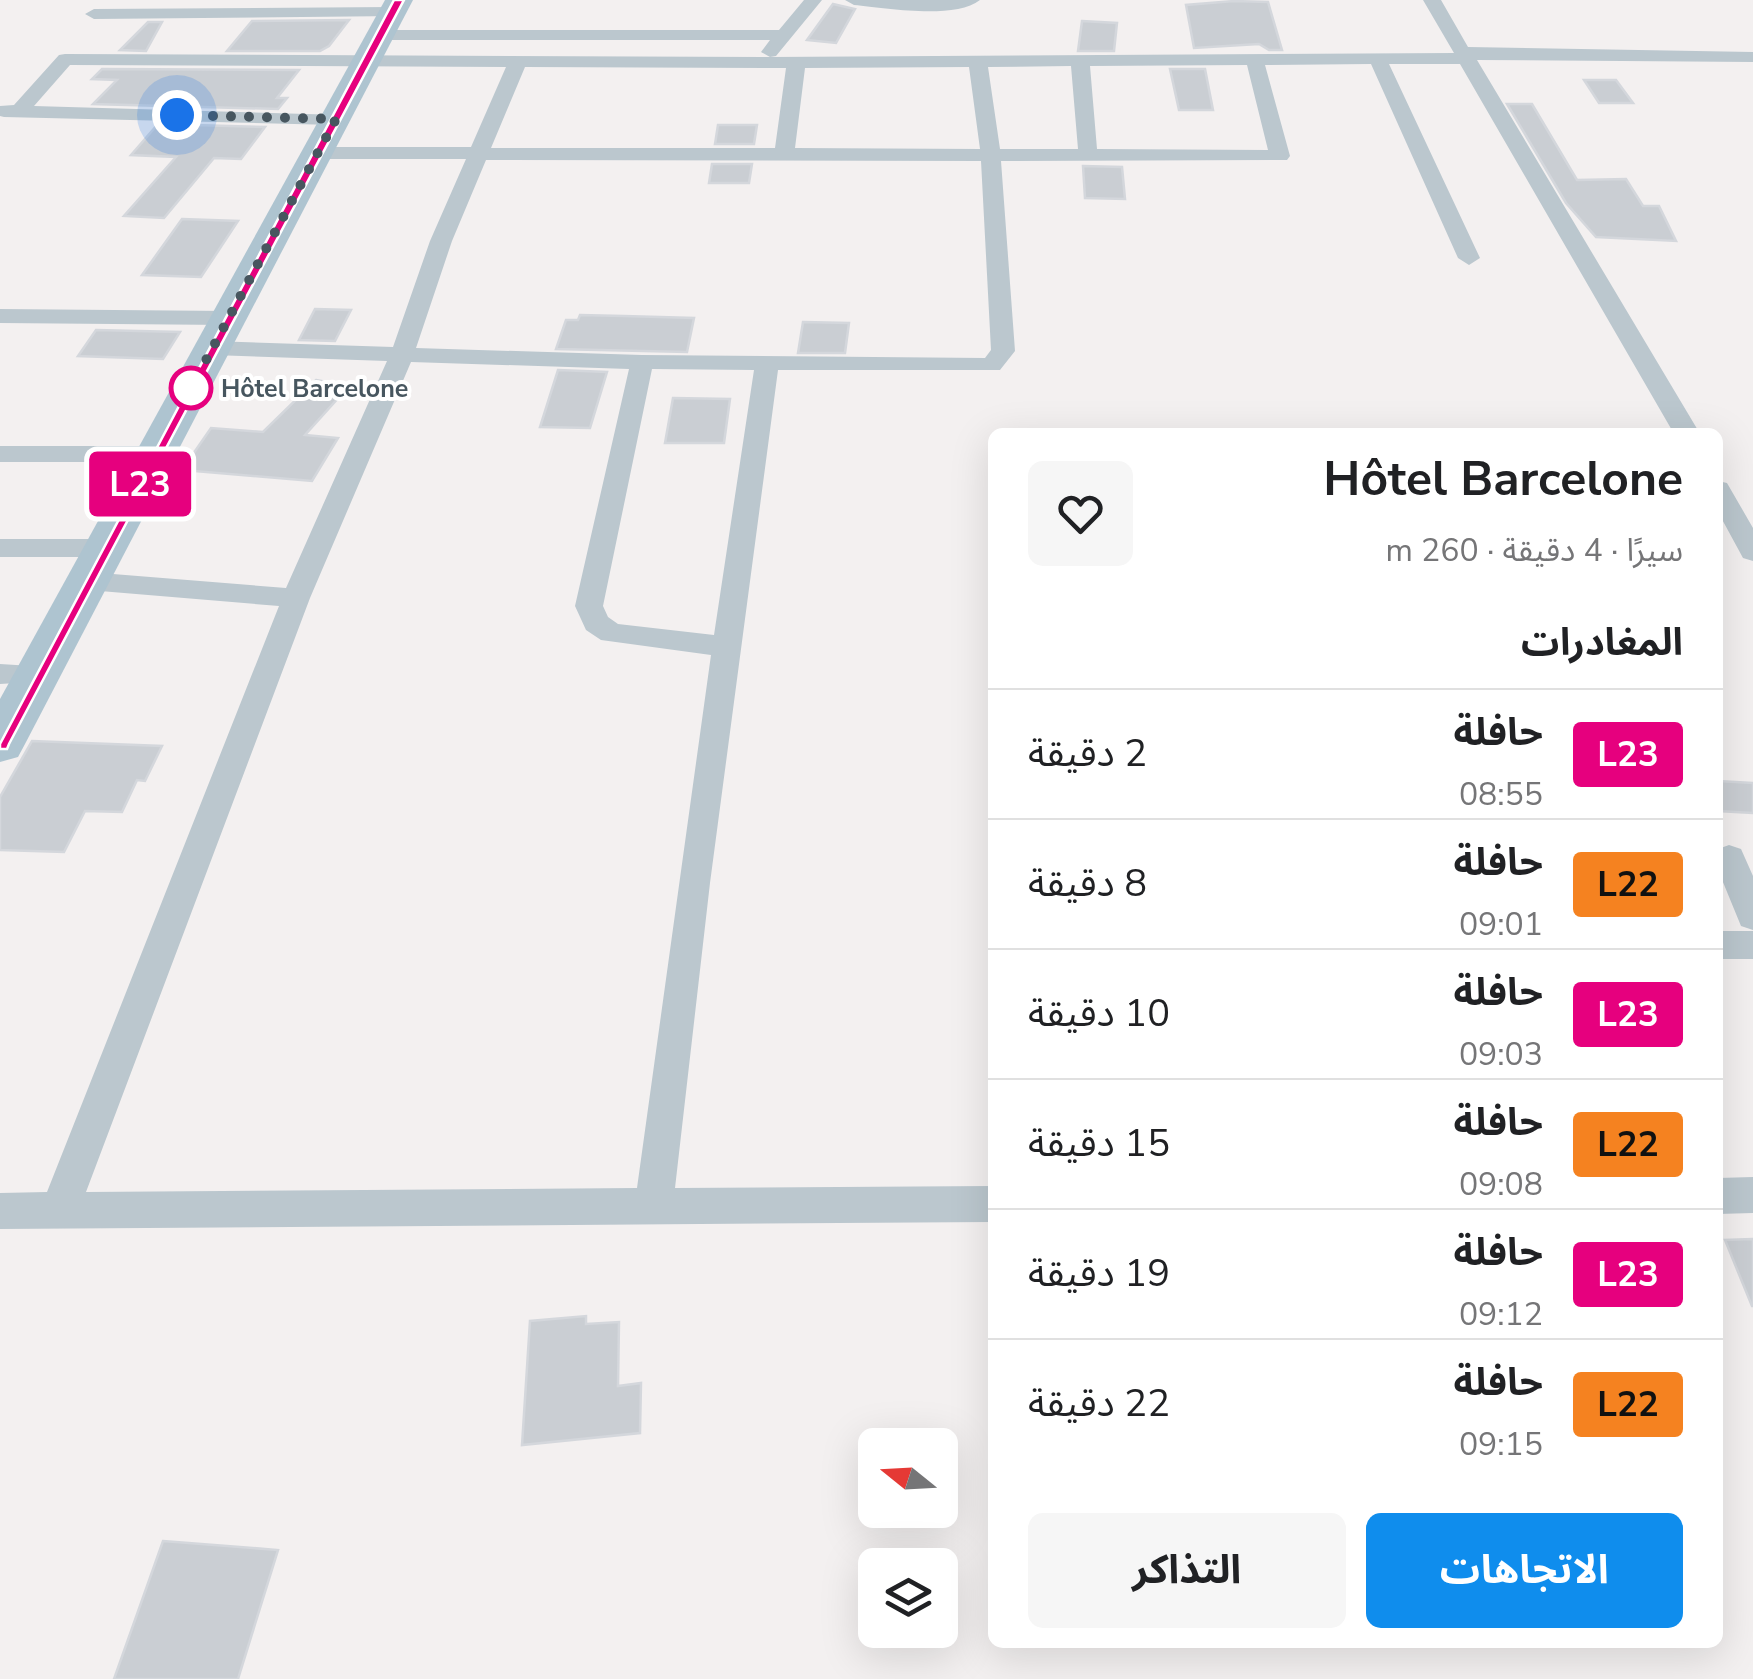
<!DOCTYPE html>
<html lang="ar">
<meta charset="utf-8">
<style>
body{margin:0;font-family:"Nunito Sans","Noto Sans Arabic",sans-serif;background:#f6f6f6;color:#202124;direction:rtl;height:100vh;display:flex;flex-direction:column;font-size:38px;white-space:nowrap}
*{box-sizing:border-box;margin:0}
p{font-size:32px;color:#757577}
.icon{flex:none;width:55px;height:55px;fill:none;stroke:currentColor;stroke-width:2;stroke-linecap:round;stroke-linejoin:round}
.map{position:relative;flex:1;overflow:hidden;direction:ltr}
.panel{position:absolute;left:988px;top:428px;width:735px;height:1220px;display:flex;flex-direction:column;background:#fff;border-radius:15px;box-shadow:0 10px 40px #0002;direction:rtl}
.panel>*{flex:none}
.badge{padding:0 20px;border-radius:8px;font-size:35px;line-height:65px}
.needle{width:65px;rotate:288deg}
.controls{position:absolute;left:858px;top:1428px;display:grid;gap:20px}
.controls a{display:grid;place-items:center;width:100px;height:100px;border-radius:15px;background:#fff;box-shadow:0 10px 40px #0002;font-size:50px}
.you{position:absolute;width:50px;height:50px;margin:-25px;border:8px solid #fff;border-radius:50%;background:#1a73e8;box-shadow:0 0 0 15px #1a73e833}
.map>.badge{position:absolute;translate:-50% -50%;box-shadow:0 0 0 5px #fff}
h2{padding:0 40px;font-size:38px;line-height:90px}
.round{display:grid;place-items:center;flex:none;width:105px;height:105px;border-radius:15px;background:#f6f6f6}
.summary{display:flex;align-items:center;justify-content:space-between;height:170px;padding:0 40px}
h1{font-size:48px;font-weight:700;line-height:75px}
.action{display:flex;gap:20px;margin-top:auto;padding:20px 40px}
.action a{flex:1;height:115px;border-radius:15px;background:#0f8ded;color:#fff;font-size:40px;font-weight:700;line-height:115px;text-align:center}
.action a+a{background:#f6f6f6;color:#202124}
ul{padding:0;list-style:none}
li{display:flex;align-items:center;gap:30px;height:130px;padding:0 40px;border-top:2px solid #e0e0e0}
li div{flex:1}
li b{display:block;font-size:38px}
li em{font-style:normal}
li .badge{min-width:110px;font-weight:700;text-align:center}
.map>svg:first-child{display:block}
.building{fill:#caced3;stroke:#d4d7dc;stroke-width:2.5}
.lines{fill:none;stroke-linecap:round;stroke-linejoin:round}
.street{fill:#bbc7ce;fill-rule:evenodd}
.primary{fill:#aec4d0;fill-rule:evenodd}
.line{fill:#e6007e;stroke:#fff;stroke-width:2.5}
.walk{stroke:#47565f;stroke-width:10;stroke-dasharray:0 18}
.stop-dot{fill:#fff;stroke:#e6007e;stroke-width:5}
.labels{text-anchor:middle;stroke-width:8;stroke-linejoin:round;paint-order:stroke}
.far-stop-label{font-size:25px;font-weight:bold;fill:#47565f;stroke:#fff;text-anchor:start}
</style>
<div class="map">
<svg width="1753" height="1679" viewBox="0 0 1753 1679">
<rect width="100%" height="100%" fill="#f3f0f0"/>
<!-- building -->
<path class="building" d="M1234,1L1268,2L1282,50H1269L1259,44L1194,48L1186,5Z
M833,4L855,9L836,43L807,40Z
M349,20L329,46L320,51H227L252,21Z
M1082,21L1117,23L1114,51H1078Z
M148,22H162L146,51L120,50Z
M102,69L299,70L277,98H287L278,109L93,104L117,80L92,79Z
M1170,69H1205L1213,110H1179Z
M1584,80H1616L1633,103H1599Z
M1507,104H1532L1577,180L1626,179L1643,206H1659L1676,241L1596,237L1566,203Z
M158,124L265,127L241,159L214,158L164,218L124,216L176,157L131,155Z
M718,125H757L754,144H715Z
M712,164H752L749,183H709Z
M1083,166L1122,167L1125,199L1085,198Z
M182,219L238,221L201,277L142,275Z
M315,309L351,310L335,341L299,340Z
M580,315L624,316L694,318L687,352L556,349L566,320H578Z
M803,322L849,323L845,353H798Z
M96,330L180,332L163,359L78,356Z
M558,370L607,372L590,428L540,427Z
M316,380L349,386L305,435L338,438L312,481L182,470L211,428L263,432Z
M673,398L730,399L724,443H665Z
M32,741L162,746L145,781L137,780L122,812L85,811L64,852L0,850V797Z
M1718,781L1753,783V813L1718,811Z
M1753,1239V1306H1752L1725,1240Z
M586,1316V1324L619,1322L618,1386L641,1383L640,1433L522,1445L530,1321Z
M163,1541L278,1550L238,1679H114Z"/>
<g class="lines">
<!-- street -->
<path class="street" d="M804,0H822L776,56L770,57L1454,53L1423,0H1441L1468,47L1753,52V62L1477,60L1699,432H1673L1460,64H1389L1480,258L1469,265L1458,258L1371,64L1265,65L1290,156L1287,160L1001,161L1015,351L1000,370H778L710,883L675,1188L992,1186V1222L0,1229V1193L47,1192L279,606L88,590L78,588L74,581L78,574L88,572L286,588L387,361L212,355L200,348L212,341L393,347L430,241L466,159H317L307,153L317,147H471L506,67L70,65L34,106L342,115V123L335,125L4,117L0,116V106L14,105L59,55L65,54L770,57L761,52L770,40H381L372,35L381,30H779ZM1247,65L1268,150L1097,149L1090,66ZM1071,66L1078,149H1000L988,67ZM525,67L786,68L775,148H491ZM969,67L980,149L795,148L805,68ZM486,160L981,161L991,350L985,358L642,355L416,348L452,241ZM411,362L629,369L575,606L586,630L601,640L711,655L637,1188L86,1192L310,598ZM652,369L754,370L714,635L618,624L608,617L603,606Z
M845,0H980C954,20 886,8 854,5Z
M392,7L401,12L398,16L94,19L85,14L94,9Z
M0,309L228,311L239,318L228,325L0,323Z
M0,446H156L169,454L156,462H0Z
M1718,481L1727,483L1753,528V561L1743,558L1718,512Z
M0,539H105L115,542L119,548L115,554L105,557H0Z
M0,664L48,667L53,674L48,681L0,684Z
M1729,845L1741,849L1753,876V930L1741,926L1718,870V849Z
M1718,931H1753V959H1718Z
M1753,1177V1213L1718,1214V1178Z"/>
<!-- primary -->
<path class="primary" d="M385,0H413L25,744L18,757L0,762V699Z"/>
</g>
<!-- line -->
<path class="line" d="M394,0H404L9,744L7,749H0V744Z"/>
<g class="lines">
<!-- walk -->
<path class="walk" d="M177,115L336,119L184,401L191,388"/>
</g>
<!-- markers -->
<circle class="stop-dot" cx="191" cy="388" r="20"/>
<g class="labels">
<!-- far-stop labels -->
<g class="far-stop-label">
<text x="221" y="397">Hôtel Barcelone</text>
</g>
</g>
</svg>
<div class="controls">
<a><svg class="needle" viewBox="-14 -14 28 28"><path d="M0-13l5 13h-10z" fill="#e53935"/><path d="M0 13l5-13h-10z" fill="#757577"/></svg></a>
<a><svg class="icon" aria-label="layers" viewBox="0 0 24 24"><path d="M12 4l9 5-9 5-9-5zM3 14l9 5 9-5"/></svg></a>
</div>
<div class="you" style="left:177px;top:115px"></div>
<b class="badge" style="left:140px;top:484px;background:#e6007e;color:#fff">L23</b>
<section class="panel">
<div class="summary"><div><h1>Hôtel Barcelone</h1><p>سيرًا · 4 دقيقة · 260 m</p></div><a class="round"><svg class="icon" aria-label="heart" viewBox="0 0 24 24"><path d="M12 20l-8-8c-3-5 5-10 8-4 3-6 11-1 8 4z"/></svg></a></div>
<h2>المغادرات</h2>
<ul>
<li><span class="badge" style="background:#e6007e;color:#fff">L23</span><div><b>حافلة</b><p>08:55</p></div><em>2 دقيقة</em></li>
<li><span class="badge" style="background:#f58220;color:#111">L22</span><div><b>حافلة</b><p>09:01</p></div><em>8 دقيقة</em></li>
<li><span class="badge" style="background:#e6007e;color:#fff">L23</span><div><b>حافلة</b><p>09:03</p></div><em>10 دقيقة</em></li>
<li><span class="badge" style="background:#f58220;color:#111">L22</span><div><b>حافلة</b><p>09:08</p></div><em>15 دقيقة</em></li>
<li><span class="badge" style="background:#e6007e;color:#fff">L23</span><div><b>حافلة</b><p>09:12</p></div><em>19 دقيقة</em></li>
<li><span class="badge" style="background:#f58220;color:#111">L22</span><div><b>حافلة</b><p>09:15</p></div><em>22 دقيقة</em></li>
</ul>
<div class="action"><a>الاتجاهات</a><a>التذاكر</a></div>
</section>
</div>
